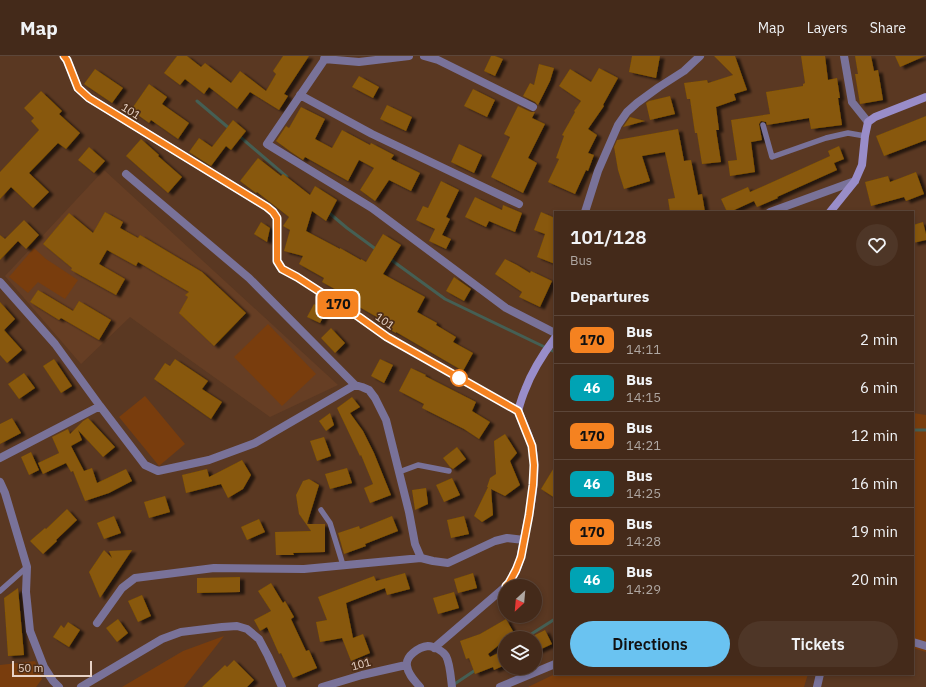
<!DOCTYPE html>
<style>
body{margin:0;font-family:"IBM Plex Sans",sans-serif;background:#4e3627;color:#f1f3f6;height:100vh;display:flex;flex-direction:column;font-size:15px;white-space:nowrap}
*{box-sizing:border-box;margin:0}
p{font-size:13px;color:#afa7a2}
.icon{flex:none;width:22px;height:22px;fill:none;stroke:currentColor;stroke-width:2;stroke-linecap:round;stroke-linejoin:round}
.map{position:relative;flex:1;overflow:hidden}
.details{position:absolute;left:554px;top:155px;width:360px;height:464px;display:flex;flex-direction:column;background:#442a1a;border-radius:0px;box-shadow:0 2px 6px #0003,0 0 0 1px #5c4639}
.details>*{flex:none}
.badge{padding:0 8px;border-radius:6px;font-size:14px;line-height:26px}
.needle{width:26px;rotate:206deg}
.fabs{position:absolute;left:498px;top:523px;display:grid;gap:8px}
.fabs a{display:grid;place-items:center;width:44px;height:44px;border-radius:50%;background:#442a1a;box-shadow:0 2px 6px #0003,0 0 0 1px #5c4639;font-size:20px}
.scale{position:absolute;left:12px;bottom:10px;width:80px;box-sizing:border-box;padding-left:4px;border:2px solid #e7d2c5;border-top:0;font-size:11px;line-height:14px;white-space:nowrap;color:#e7d2c5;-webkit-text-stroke:3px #4e2e18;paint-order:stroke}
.map>.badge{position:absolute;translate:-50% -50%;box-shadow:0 0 0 2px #fff}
h2{padding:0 16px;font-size:15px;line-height:36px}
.round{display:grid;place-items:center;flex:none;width:42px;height:42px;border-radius:21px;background:#4e3627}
.overview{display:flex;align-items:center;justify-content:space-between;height:68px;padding:0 16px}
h1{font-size:19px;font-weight:600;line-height:30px}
.primary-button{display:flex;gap:8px;margin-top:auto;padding:8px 16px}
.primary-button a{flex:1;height:46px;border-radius:24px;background:#6ac3f1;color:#111;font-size:16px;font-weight:600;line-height:46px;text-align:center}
.primary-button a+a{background:#4e3627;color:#f1f3f6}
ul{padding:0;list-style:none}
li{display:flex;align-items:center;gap:12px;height:48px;padding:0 16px;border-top:1px solid #5c4639}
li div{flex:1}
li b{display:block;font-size:15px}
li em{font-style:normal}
li .badge{min-width:44px;font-weight:700;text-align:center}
header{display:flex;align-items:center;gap:24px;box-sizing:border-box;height:56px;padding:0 20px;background:#442a1a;border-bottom:1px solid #5c4639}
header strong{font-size:19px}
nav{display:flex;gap:22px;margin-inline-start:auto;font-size:14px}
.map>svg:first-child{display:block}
.built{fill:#663e24}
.green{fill:#793d0d}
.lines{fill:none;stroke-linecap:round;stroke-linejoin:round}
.stream{stroke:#455f54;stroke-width:3}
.building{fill:#885907;filter:url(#shadow)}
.lane{stroke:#797299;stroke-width:5.5}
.street{stroke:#797299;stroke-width:8}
.secondary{stroke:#998dc9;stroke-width:8}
.line-casing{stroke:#fff;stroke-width:9}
.line{stroke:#f58220;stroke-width:6}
.stop-dot{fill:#fff;stroke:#f58220;stroke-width:2}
.labels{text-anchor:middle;stroke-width:3.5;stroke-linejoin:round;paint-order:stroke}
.street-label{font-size:11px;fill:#e7d2c5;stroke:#4e2e18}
</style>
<header>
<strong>Map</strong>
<nav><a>Map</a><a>Layers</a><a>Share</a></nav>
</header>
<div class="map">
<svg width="926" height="631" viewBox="0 0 926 631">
<defs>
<filter id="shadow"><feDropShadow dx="4.5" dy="2.5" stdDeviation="1" flood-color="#0009"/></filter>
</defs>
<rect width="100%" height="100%" fill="#5a3822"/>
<!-- built -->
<path class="built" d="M104,114L338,329L270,361L130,261L81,308L5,220Z"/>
<!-- green -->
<path class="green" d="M34,192L46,203L78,224L65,243L38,226L28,237L9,221Z
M268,268L316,318L282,350L234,301Z
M145,340L185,388L159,410L119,361Z
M913,357L926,359V596L913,592Z
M224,580L184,631H122L183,595Z
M35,605L42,623L36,631H0V609Z
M555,618H808L804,631H528Z"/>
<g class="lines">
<!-- stream -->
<path class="stream" d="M197,45L230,73
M238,79L287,121
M328,156L347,172L377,194
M390,203L445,243L555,296
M913,374H926
M525,582L555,563
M453,629L477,613"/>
</g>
<!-- building -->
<path class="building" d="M177,0H187L201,11L205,7L231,27L240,15L266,35L276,18L273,15L283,0H309L284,38L288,40L279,54L250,36L237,53L209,31L204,38L185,23L180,29L164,17Z
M491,0H495L503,3L495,20L484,15Z
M632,0H660L656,22L629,16Z
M714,0H735L747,34L734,38L736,44L716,51L719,74H716L721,106L702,108L697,77H695L690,43H687L684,27L707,24L708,27L733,19Z
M801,0H825L828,24L837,22L840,42H838L842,69L811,73L809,62L767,69L766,66L761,65L759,68L762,84L751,86L755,116L730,120L728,105L737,104L731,64L770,58L766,36L803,30V28L805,27Z
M855,0H871L874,15L878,14L883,44L860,48L855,18H858Z
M895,0H925L900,11Z
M539,8L554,12L550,25L538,49L535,46L523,40L530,27L534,29Z
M599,12L618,22L603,49L604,50L588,73L597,79L588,97L594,99L588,115L586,114L575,138L548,126L559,103L556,102L564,80L562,79L575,56L574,55L581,45L559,30L570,13L591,26Z
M95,13L123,32L112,47L84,28Z
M359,20L379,31L373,42L352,31Z
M149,28L167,41L162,48L189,67L178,83L151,64L149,67L131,54Z
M473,33L495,44L487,61L464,50Z
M41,35L62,55L59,58L80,77L66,93L58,87L29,117L49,136L33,152L11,131L0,143V116L39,74L31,65L34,62L24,52Z
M670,40L675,58L650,64L646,47L649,45Z
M387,49L412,61L406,75L380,63Z
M518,50L531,56H535L532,62L545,68L528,102L537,107L523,137L491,121L510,81L504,78Z
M301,51L325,63L315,83L332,92L342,74L370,89L371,87L394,99L391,103L420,117L411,135L389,124L375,145L360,134L374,112L359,104L348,125L305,101L303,104L291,96L276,85L286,70L289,72Z
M926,60V84L884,100L876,80Z
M630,61L645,65L623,71Z
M233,64L246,75L231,94L226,90L211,110L189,96L199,82L212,91Z
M678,73L684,105L691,104L698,139L702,138L705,156H670L668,143L675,142L665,96L642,100L650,125L624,133L618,114L614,91L617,84Z
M141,83L159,99L158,100L182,121L168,137L126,100Z
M459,88L482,99L474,117L451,106Z
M839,90L844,103L834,107L837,114L777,141L778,142L757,151L754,145L730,156H727L721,143L748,131L750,136L830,100L828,95Z
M89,91L105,105L94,117L78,104Z
M258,102L281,120L283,118L310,139L315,130L337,144L326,165L312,155L306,175L340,193V192L361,204V203L366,206L383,178L401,189L383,218L425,241L417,256L437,267L436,269L456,281L453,286L473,297L463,315L396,276V277L379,268L382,264L340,240L342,237L322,226L324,222L299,208L303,200L284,195L290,174L283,170L289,161L257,136L256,137L240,125Z
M916,116L924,138L906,145L904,141L871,150L865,126L888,120L890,126Z
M441,125L459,134L446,161L450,163L442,179L451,183L446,193L429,185L435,173L416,164L423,150L428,152Z
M475,141L502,154L503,149L522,157L515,176L489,165L486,171L465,161Z
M105,156L123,166L120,172L138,182L140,179L202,216L246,257L214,290L179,257L188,241L185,239L189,236L138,206L136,210L107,194L99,208L125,223L116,239L71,214L72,212L43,188L69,157L93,177Z
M541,156L555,162V208L537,201L545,178L534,174Z
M24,164L39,179L26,193L18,185L0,204V179L5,183Z
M261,166L270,172L267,186L254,178Z
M923,166L926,178V184L913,187V169Z
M505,203L517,209L530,217L531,215L552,225L540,251L519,241L522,236L495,218Z
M454,221L471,233L464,245L446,235Z
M38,234L73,255L79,245L111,264L99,284L61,262L59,264L30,246Z
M0,246L15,263L4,274L22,294L7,307L0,299Z
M314,248L327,254L320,267L307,261Z
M331,272L345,287L335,297L321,282Z
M54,303L72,330L61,337L43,310Z
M175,303L208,325L202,333L222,346L211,363L154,323L165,307L170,310Z
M380,303L393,309L384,327L371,320Z
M411,312L426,319L425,320L476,346L472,355L490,366L479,383L464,373L422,352L424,348L399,335Z
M24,317L35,332L19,343L8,328Z
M352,341L360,351L350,357L363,375L374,397L391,439L370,447L364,432L373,428L361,399L360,400L337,352Z
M330,357L334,369L326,375L319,365Z
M12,362L21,377L0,388V368Z
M88,362L115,391L103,401L78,374L82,384L71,390L84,415L92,412L97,427L126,413L132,425L109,437L85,445L73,415L71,416L66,407L43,418L38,407L59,397L52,381L68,373L70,378L83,365Z
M505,378L517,397L510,405L520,429L505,440L491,433L493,459L482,466L474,460L488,431H487L490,422L496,418L494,385Z
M324,381L331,400L317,405L310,385Z
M457,391L466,403L453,413L450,411L443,402Z
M31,396L39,414L29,419L21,401Z
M242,404L251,419L243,433L228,442L221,428L186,437L182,419L207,413L209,421Z
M555,410V442L541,433Z
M347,412L352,427L330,433L325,418Z
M452,422L460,439L444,446L436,429Z
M309,423L319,429L307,468H325V496L293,497L294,499H276L275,476L311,475L299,458L296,439L303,425Z
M426,432L428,448L415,454L412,434Z
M165,440L170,456L149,462L144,446Z
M67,453L77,464L56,484L57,485L43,498L30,485L45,472L46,473Z
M114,460L121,477L104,483L97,467Z
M392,460L398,475L365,488L366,490L344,498L338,477L359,470L360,473Z
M464,460L469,478L451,482L447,464Z
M259,463L265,476L247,484L241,471Z
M104,494L112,502L109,495L132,494L100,542L89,516Z
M405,517L410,533L387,539L385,532L346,547L353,582L363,578L370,597L351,605L342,582L320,586L316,566L327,564L318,541L374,520L376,525Z
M473,517L477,532L458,537L454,523Z
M240,521V536L197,537V522Z
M271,527L283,547L285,545L294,561L291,563L306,595L309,594L317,612L293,622L281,597L279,598L267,571L260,575L254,564L271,555L258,535Z
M18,532L24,599L8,600L4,542Z
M454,536L459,552L438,558L433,542Z
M142,539L151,560L138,566L128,545Z
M118,563L128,577L117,586L106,572Z
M506,563L514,577L508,582H505V584L488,598L490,601L505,594V609L494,614L493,611L475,618L469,602L466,603L460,585L480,578Z
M68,566L80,574L69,591L53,581L61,569L64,572Z
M545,574L552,588L535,596V579Z
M234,604L254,624L247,631H202L225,609L227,611Z"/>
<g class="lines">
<!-- lane -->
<path class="lane" d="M763,69L772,101L826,82L848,77L865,80
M399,416L418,409L449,415
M321,454L330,467L343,509
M0,535L27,511"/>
<!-- street -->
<path class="street" d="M327,0L267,88L372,152L506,252L555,277
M424,0L438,4L533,51
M844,0L852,46L868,66
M324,3L359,6L409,0
M300,39L372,78L519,148
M126,118L249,222L355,329L362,331L369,334L375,342L386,364L409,456L415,488L421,502L433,505L448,507L495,485L507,482L524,484
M585,156L598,115L618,69L627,56L637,47L659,31L684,15L700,0
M770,156L855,125
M0,226L55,288L100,350L145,409L158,415L209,404L255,387L355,329
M0,402L100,350
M0,426L5,437L27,511L26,536L30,575L44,611L53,625L59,631
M506,530C510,526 513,520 516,515C521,504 522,493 524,482C530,455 539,417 532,390C529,378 523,366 518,355
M97,567L122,532L135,522L214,512L304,513L421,502
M913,586L926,590
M434,592L505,531
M81,631L162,583L181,576L222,571L237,570L247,573L259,583L268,600L282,631
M322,631L362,619L406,609
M420,631C415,625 408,619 407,610C405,600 419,591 428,590C434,590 443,595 446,600C450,607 451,623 452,631
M500,631L555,608
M817,631L820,618"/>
<!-- secondary -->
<path class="secondary" d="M64,0L67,4L78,32L89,42L267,151L273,156L277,162V205L282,213L297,221L359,261L387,281L518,355C520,348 522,341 525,334C532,315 543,298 555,282
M830,156L855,125L862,109L865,80L868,66L875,61L926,41"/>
</g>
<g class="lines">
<defs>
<path id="line" d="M64,0L67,4L78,32L89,42L267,151L273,156L277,162V205L282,213L297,221L359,261L387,281L518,355L532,390L534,409L533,429L529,459L521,501L516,514L509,527L506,530"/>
</defs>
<!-- line casing -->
<use href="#line" class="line-casing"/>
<!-- line -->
<use href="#line" class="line"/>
</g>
<!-- markers -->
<circle class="stop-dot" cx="459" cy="322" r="8"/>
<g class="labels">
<!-- street labels -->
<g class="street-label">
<text transform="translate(131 55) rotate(32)" y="4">101</text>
<text transform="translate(385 265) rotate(35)" y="4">101</text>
<text transform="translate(361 608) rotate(-15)" y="4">101</text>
</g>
</g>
</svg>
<div class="fabs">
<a><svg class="needle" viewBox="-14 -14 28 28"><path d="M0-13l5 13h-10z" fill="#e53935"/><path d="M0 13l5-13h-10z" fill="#afa7a2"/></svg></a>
<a><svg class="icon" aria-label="layers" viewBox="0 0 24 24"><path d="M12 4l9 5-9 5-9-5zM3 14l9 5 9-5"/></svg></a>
</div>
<div class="scale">50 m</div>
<b class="badge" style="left:338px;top:248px;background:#f58220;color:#111">170</b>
<section class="details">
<div class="overview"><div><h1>101/128</h1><p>Bus</p></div><a class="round"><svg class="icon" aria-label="heart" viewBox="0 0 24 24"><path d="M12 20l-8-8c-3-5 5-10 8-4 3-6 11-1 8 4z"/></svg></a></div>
<h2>Departures</h2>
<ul>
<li><span class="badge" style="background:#f58220;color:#111">170</span><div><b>Bus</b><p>14:11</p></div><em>2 min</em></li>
<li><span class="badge" style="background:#00a3b4;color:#fff">46</span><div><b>Bus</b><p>14:15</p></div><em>6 min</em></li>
<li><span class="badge" style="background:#f58220;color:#111">170</span><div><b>Bus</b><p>14:21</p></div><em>12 min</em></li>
<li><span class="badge" style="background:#00a3b4;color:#fff">46</span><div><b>Bus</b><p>14:25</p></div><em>16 min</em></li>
<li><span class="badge" style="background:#f58220;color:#111">170</span><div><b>Bus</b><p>14:28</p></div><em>19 min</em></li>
<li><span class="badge" style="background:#00a3b4;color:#fff">46</span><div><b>Bus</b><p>14:29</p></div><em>20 min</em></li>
</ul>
<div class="primary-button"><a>Directions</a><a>Tickets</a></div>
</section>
</div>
